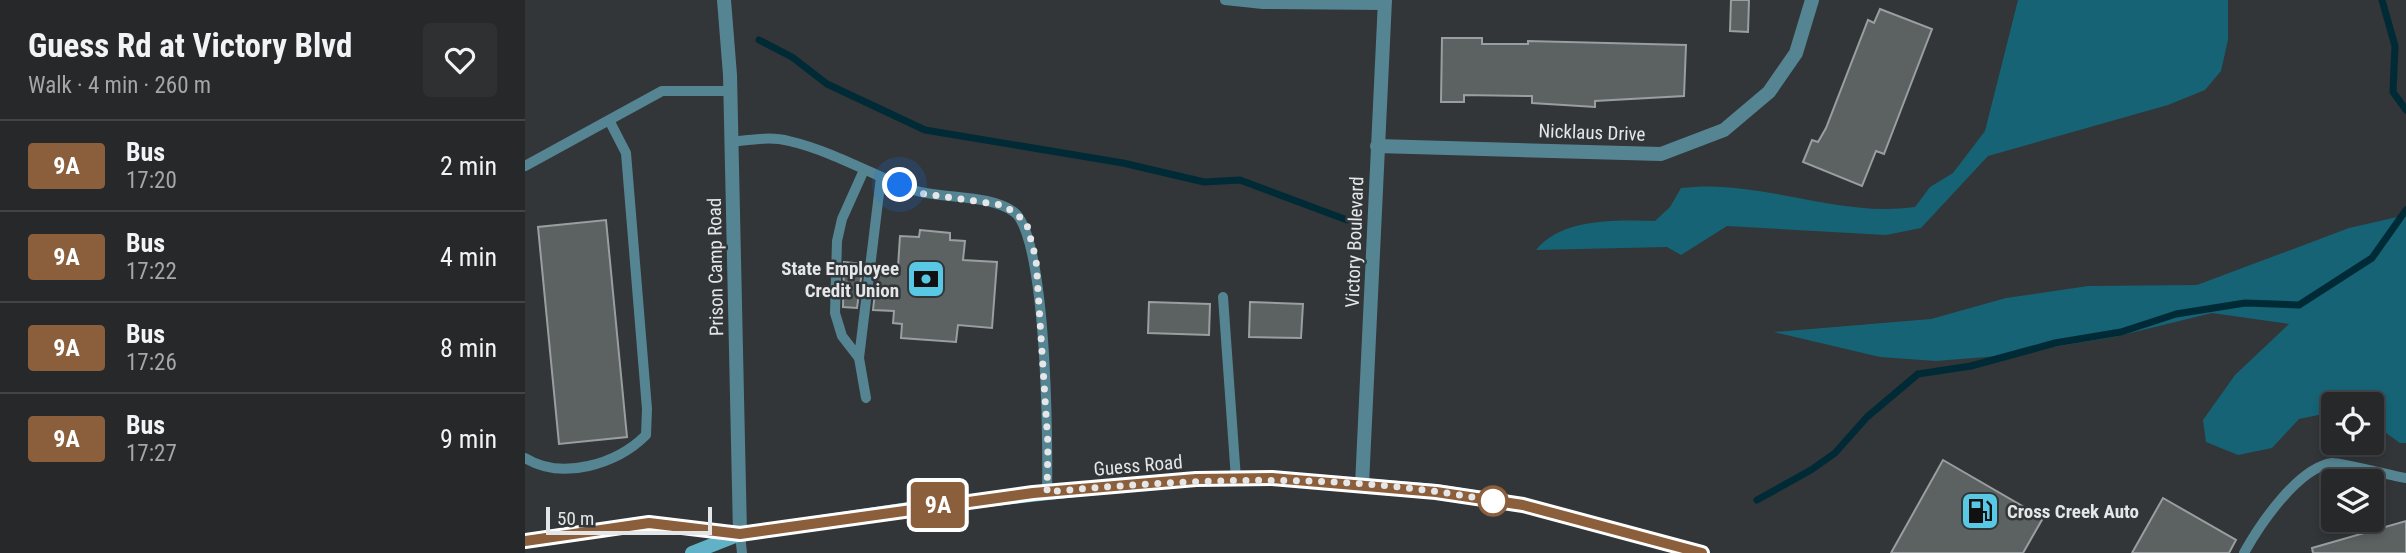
<!DOCTYPE html>
<meta charset="utf-8">
<style>
body{margin:0;font-family:"Roboto Condensed",sans-serif;background:#2e3032;color:#f1f3f6;height:100vh;display:flex;flex-direction:column;font-size:26px;white-space:nowrap}
*{box-sizing:border-box;margin:0}
p{font-size:23px;color:#a4a6a8}
.icon{flex:none;width:38px;height:38px;fill:none;stroke:currentColor;stroke-width:2;stroke-linecap:round;stroke-linejoin:round}
.map{position:relative;flex:1;overflow:hidden}
.details{display:flex;flex-direction:column;background:#26282a;width:525px}
.details>*{flex:none}
.badge{padding:0 14px;border-radius:5px;font-size:24px;line-height:46px}
.fabs{position:absolute;left:1796px;top:392px;display:grid;gap:14px}
.fabs a{display:grid;place-items:center;width:63px;height:63px;border-radius:7px;background:#26282a;box-shadow:0 4px 10px #0003,0 0 0 2px #424447;font-size:35px}
.scale{position:absolute;left:21px;bottom:18px;width:166px;box-sizing:border-box;padding-left:7px;border:4px solid #e4e6e7;border-top:0;font-size:19px;line-height:24px;white-space:nowrap;color:#e4e6e7;-webkit-text-stroke:5px #323638;paint-order:stroke}
.you{position:absolute;width:35px;height:35px;margin:-18px;border:5px solid #fff;border-radius:50%;background:#1a73e8;box-shadow:0 0 0 10px #1a73e833}
.map>.badge{position:absolute;translate:-50% -50%;box-shadow:0 0 0 4px #fff}
.round{display:grid;place-items:center;flex:none;width:74px;height:74px;border-radius:7px;background:#2e3032}
.headline{display:flex;align-items:center;justify-content:space-between;height:119px;padding:0 28px}
h1{font-size:33px;font-weight:700;line-height:52px}
ul{padding:0;list-style:none}
li{display:flex;align-items:center;gap:21px;height:91px;padding:0 28px;border-top:2px solid #424447}
li div{flex:1}
li b{display:block;font-size:26px}
li em{font-style:normal}
li .badge{min-width:77px;font-weight:700;text-align:center}
main{display:flex;flex:1;min-height:0}
.map>svg:first-child{display:block}
.green{fill:#156375}
.lines{fill:none;stroke-linecap:round;stroke-linejoin:round}
.stream{stroke:#002b36;stroke-width:7}
.building{fill:#5c6162;stroke:#999ea0;stroke-width:2}
.lane{stroke:#558592;stroke-width:10}
.street{stroke:#558592;stroke-width:14}
.secondary{stroke:#61b1c7;stroke-width:14}
.line-casing{stroke:#fff;stroke-width:16}
.line{stroke:#8b5e3c;stroke-width:10}
.walk{stroke:#e4e6e7;stroke-width:7;stroke-dasharray:0 12.6}
.stop-dot{fill:#fff;stroke:#8b5e3c;stroke-width:3.5}
.labels{text-anchor:middle;stroke-width:5;stroke-linejoin:round;paint-order:stroke}
.street-label{font-size:19px;fill:#e4e6e7;stroke:#323638}
.poi-label{font-size:19px;font-weight:bold;fill:#e4e6e7;stroke:#323638;text-anchor:end}
</style>
<main>
<section class="details">
<div class="headline"><div><h1>Guess Rd at Victory Blvd</h1><p>Walk · 4 min · 260 m</p></div><a class="round"><svg class="icon" aria-label="heart" viewBox="0 0 24 24"><path d="M12 20l-8-8c-3-5 5-10 8-4 3-6 11-1 8 4z"/></svg></a></div>
<ul>
<li><span class="badge" style="background:#8b5e3c;color:#fff">9A</span><div><b>Bus</b><p>17:20</p></div><em>2 min</em></li>
<li><span class="badge" style="background:#8b5e3c;color:#fff">9A</span><div><b>Bus</b><p>17:22</p></div><em>4 min</em></li>
<li><span class="badge" style="background:#8b5e3c;color:#fff">9A</span><div><b>Bus</b><p>17:26</p></div><em>8 min</em></li>
<li><span class="badge" style="background:#8b5e3c;color:#fff">9A</span><div><b>Bus</b><p>17:27</p></div><em>9 min</em></li>
</ul>
</section>
<div class="map">
<svg width="1881" height="553" viewBox="0 0 1881 553">
<rect width="100%" height="100%" fill="#323638"/>
<!-- green -->
<path class="green" d="M1493,0H1703V40L1696,71L1680,90L1643,105L1463,156L1396,228L1361,235L1202,226L1156,255L1142,247L1011,250C1037,218 1091,220 1130,221L1145,207L1156,188C1235,178 1310,218 1390,207L1405,187L1428,173L1460,131Z
M1881,215V443H1875L1846,422V404H1808V412L1774,419L1747,448L1713,455L1681,442L1678,420L1710,375L1764,324L1687,313L1589,337L1474,356L1411,361L1355,357L1249,332L1406,319L1481,298L1563,286L1672,285L1824,228Z"/>
<g class="lines">
<!-- stream -->
<path class="stream" d="M1857,0L1870,46L1868,92L1881,110
M234,40L267,57L302,84L400,130L598,163L679,182L715,180L822,220
M1232,500L1286,470L1310,453L1342,417L1393,374L1446,366L1530,343L1596,332L1651,314L1720,303L1774,305L1847,258L1881,210"/>
</g>
<!-- building -->
<path class="building" d="M1206,0H1224L1223,32L1205,31Z
M1355,9L1407,29L1359,154L1351,151L1337,186L1278,162L1287,140L1293,142L1301,128L1343,20L1349,23Z
M917,38H957V44H1003V41L1161,45L1159,96L1070,101V107L1007,103V96L939,95V102H916Z
M81,220L102,437L34,444L13,227Z
M395,230L425,233V240L440,241L438,260L472,262L467,328L433,325L431,342L376,338L377,324L368,323L369,311L348,310L353,265L373,267L375,236L394,237Z
M319,262L338,264L332,308L318,307Z
M624,302L685,304L684,335L623,333Z
M725,302L778,304L776,338L724,337Z
M1418,460L1518,518L1498,553H1366Z
M1638,498L1711,540L1704,553H1607Z
M1881,521V553H1788L1787,548Z"/>
<g class="lines">
<!-- lane -->
<path class="lane" d="M700,0L738,4L860,5
M206,142C225,140 245,136 264,141C303,150 341,171 377,186C411,201 461,192 489,212C522,236 523,445 522,492
M0,166L137,91H205
M339,170L317,219L312,241L310,313L317,336L334,358L341,398
M698,297L711,479
M334,358L356,177
M0,458C37,481 92,464 121,435L122,409L101,153L84,120
M215,534L217,553
M1719,553C1735,524 1773,468 1807,463C1815,462 1867,476 1881,478"/>
<!-- street -->
<path class="street" d="M199,0L205,75L215,534
M852,146L1136,154L1199,130L1244,92L1271,53L1287,0
M837,485L860,0"/>
<!-- secondary -->
<path class="secondary" d="M0,541L125,523L214,534
M167,553L215,534L391,508L568,488L671,479L747,478L911,491L998,505L1177,553"/>
</g>
<g class="lines">
<defs>
<path id="line" d="M0,541L124,523L215,534L508,493L671,479L747,478L911,492L998,505L1177,553"/>
</defs>
<!-- line casing -->
<use href="#line" class="line-casing"/>
<!-- line -->
<use href="#line" class="line"/>
<!-- walk -->
<path class="walk" d="M375,185L394,193L477,205L491,213L502,225L511,259L523,445L522,492C671,478 820,472 968,501"/>
</g>
<!-- icons -->
<defs>
<symbol id="bank-square" viewBox="-11 -11 22 22"><rect x="-9" y="-9" width="18" height="18" rx="4" fill="#59c8e5" stroke="#323638"/><path d="M-6-4H6V4H-6ZM0-2.3a2.3 2.3 0 1 0 0 4.6a2.3 2.3 0 1 0 0-4.6Z" fill="#111"/></symbol>
<symbol id="fuel-square" viewBox="-11 -11 22 22"><rect x="-9" y="-9" width="18" height="18" rx="4" fill="#59c8e5" stroke="#323638"/><path d="M-5.5-6h7V0h2V4h1.3V-2.5L3-4.5l.8-.8L6-3V5H2.5V1h-1V6h-7ZM-4.2-4.7v3.2H.2V-4.7Z" fill="#111"/></symbol>
</defs>
<g fill-rule="evenodd">
<use href="#bank-square" x="379" y="257" width="44" height="44"/>
<use href="#fuel-square" x="1433" y="489" width="44" height="44"/>
</g>
<!-- markers -->
<circle class="stop-dot" cx="968" cy="501" r="14"/>
<g class="labels">
<!-- street labels -->
<g class="street-label">
<text transform="translate(1067 132) rotate(2)" y="7">Nicklaus Drive</text>
<text transform="translate(829 242) rotate(-88)" y="7">Victory Boulevard</text>
<text transform="translate(190 267) rotate(-91)" y="7">Prison Camp Road</text>
<text transform="translate(613 465) rotate(-5)" y="7">Guess Road</text>
</g>
<!-- poi labels -->
<g class="poi-label">
<text x="374" y="275">State Employee<tspan x="374" dy="22">Credit Union</tspan></text>
<text x="1482" y="518" text-anchor="start">Cross Creek Auto</text>
</g>
</g>
</svg>
<div class="fabs">
<a><svg class="icon" aria-label="locate" viewBox="0 0 24 24"><circle cx="12" cy="12" r="6"/><path d="M12 2v4M12 18v4M2 12h4M18 12h4"/></svg></a>
<a><svg class="icon" aria-label="layers" viewBox="0 0 24 24"><path d="M12 4l9 5-9 5-9-5zM3 14l9 5 9-5"/></svg></a>
</div>
<div class="scale">50 m</div>
<div class="you" style="left:375px;top:185px"></div>
<b class="badge" style="left:413px;top:505px;background:#8b5e3c;color:#fff">9A</b>
</div>
</main>
